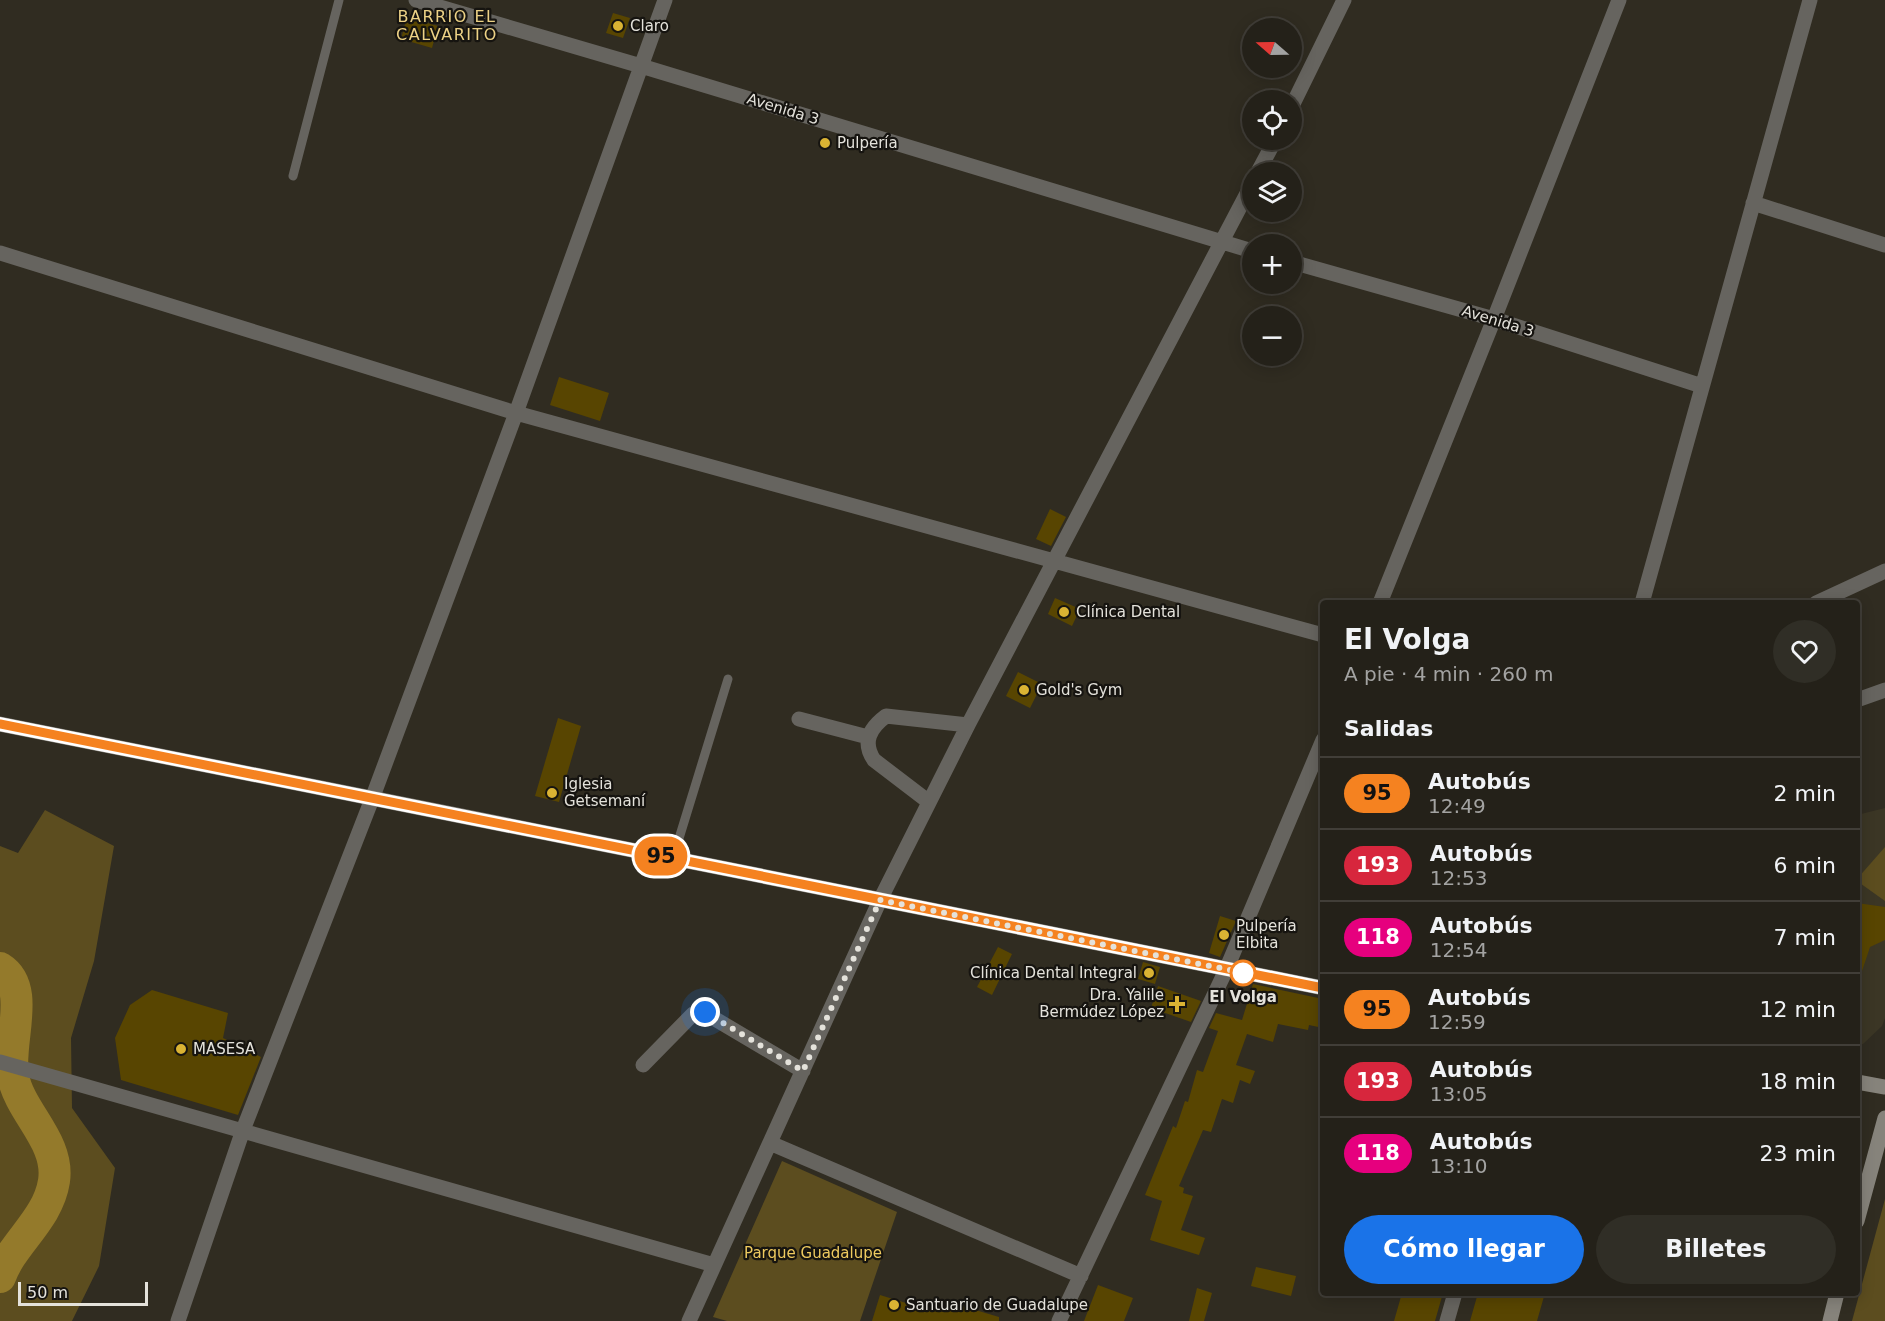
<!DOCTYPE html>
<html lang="es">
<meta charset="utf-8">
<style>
body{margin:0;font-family:"DejaVu Sans",sans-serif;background:#302e26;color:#f1f3f6;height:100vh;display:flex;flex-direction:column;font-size:22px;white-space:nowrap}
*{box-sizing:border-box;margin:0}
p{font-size:20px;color:#a3a3a2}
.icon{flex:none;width:33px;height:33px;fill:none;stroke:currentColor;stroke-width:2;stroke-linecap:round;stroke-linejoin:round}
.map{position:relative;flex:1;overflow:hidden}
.drawer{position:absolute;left:1320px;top:600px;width:540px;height:696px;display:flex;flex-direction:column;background:#242119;border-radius:6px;box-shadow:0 3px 15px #0003,0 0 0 2px #413e38}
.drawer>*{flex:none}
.badge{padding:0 12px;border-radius:20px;font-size:21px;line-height:39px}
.needle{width:39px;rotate:290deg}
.fabs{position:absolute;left:1242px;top:18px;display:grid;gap:12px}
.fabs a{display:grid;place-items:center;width:60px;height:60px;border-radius:50%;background:#242119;box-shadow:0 3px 15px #0003,0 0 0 2px #413e38;font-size:30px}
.scale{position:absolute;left:18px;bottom:15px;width:130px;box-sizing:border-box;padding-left:6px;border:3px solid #e4e2db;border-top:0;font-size:16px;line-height:21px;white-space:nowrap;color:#e4e2db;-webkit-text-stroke:4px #161410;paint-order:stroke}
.you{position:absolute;width:30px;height:30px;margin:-15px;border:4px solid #fff;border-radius:50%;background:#1a73e8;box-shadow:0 0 0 9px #1a73e833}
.map>.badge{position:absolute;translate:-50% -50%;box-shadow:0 0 0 3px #fff}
h2{padding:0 24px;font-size:22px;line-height:54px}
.round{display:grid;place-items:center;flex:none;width:63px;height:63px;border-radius:32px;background:#302e26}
.summary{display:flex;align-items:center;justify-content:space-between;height:102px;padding:0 24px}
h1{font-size:28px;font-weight:800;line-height:45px}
.button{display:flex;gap:12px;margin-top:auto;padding:12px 24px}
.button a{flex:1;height:69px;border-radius:36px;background:#1a73e8;color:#fff;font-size:24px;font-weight:800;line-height:69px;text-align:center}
.button a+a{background:#302e26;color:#f1f3f6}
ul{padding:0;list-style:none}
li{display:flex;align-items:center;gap:18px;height:72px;padding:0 24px;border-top:2px solid #413e38}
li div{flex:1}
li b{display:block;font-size:22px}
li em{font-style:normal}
li .badge{min-width:66px;font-weight:700;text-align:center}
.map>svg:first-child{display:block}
.built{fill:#3b3625}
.green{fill:#5c4d1f}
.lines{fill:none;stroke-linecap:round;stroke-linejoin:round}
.river{stroke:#947a2b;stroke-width:32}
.building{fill:#584501}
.lane{stroke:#66645f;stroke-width:9}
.street{stroke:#66645f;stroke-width:15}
.secondary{stroke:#86837b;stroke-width:15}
.line-casing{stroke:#fff;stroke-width:14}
.line{stroke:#f58220;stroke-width:9}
.walk{stroke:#e4e2db;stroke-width:6;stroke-dasharray:0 10.8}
.poi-dot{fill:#dab333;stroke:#161410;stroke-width:2}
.stop-dot{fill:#fff;stroke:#f58220;stroke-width:3}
.labels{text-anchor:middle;stroke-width:4.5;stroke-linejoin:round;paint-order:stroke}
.poi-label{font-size:15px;fill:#e4e2db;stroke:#161410;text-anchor:start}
.street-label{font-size:15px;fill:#e4e2db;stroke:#161410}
.stop-label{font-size:15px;font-weight:bold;fill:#e4e2db;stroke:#161410}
.park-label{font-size:15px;fill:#eeca5f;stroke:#161410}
.neighbourhood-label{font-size:16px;letter-spacing:1.5px;fill:#edd286;stroke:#161410}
</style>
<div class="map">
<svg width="1885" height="1321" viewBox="0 0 1885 1321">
<rect width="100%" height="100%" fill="#302c21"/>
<!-- built -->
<path class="built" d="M1885,808V1018L1882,1026L1863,1044L1857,1045V815Z"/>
<!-- green -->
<path class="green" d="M45,810L114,846L94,961L71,1038L72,1108L115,1168L99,1266L72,1321H0V846L18,853Z
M1885,847V901L1857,881V879Z
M782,1161L897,1212L860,1321H727L713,1317Z
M1885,1199V1321H1852Z"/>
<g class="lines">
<!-- river -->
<path class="river" d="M0,968C32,988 7,1042 13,1076C20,1113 60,1141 54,1181C48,1220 12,1243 0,1277"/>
</g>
<!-- building -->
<path class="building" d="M613,13L630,18L623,38L606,33Z
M407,17L438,26L432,48L401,39Z
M559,377L609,393L600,421L550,405Z
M1050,509L1066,517L1051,546L1036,539Z
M1055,598L1080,609L1072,626L1048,614Z
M1018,672L1042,684L1030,708L1006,696Z
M558,718L581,726L559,802L535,796Z
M1857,903L1885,907V940L1870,947L1860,977L1857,976Z
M1220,916L1236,921L1220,957L1209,953Z
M998,947L1012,954L992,995L977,987Z
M1143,962L1160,967L1155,984L1138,979Z
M1253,984L1323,999V1028L1309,1025L1308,1030L1278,1024L1273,1042L1247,1034L1236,1065L1255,1071L1250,1084L1240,1080L1233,1103L1222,1099L1211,1132L1203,1130L1179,1186L1184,1188L1183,1193L1193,1196L1181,1230L1205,1238L1199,1255L1150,1240L1162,1201L1145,1195L1173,1126L1176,1128L1185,1101L1188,1102L1197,1070L1203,1072L1218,1031L1209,1028L1216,1013L1242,1020Z
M1158,986L1201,1001L1191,1022L1151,1008Z
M152,990L228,1013L223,1038L261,1057L238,1115L121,1080L115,1038L130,1005Z
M1256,1267L1296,1276L1291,1296L1251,1286Z
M1098,1285L1133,1298L1124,1321H1084Z
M1197,1288L1212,1293L1204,1321H1189Z
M1402,1293H1443L1435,1321H1394Z
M1478,1293H1545L1537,1321H1470Z
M880,1295L932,1311L935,1298L999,1317V1321H872Z"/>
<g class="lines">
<!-- lane -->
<path class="lane" d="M293,176L339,0
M673,858L728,679"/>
<!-- street -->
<path class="street" d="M416,0L641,66L1252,251
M1292,106L1344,0
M1258,172L1275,140
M1753,203L1885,245
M0,253L516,413L1323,635
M1292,262L1494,319L1702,386
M1380,603L1494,319L1619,0
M1642,603L1810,0
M1816,603L1885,571
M1857,700L1885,690
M799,719L868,737
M929,802L874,760C862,742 870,728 886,716L968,725
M0,1062L714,1265
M643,1065L693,1014L699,1011L705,1013L803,1071
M770,1143L1081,1276
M178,1321L243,1130L372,799L516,413L665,0
M689,1321L880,900L968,725L1252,184
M1059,1321L1226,970L1323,740
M1447,1321L1455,1293"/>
<!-- secondary -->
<path class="secondary" d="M0,724L1323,988
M1857,1082L1885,1087
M1857,1221L1885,1118
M1830,1321L1837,1293"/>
</g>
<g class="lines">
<defs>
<path id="line" d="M0,724L1323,988"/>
</defs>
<!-- line casing -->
<use href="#line" class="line-casing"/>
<!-- line -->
<use href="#line" class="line"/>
<!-- walk -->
<path class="walk" d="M705,1012L803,1071L880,900L1245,973H1243"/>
</g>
<!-- markers -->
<g class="poi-dot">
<circle cx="618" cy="26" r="6"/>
<circle cx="825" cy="143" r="6"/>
<circle cx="1064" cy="612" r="6"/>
<circle cx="1024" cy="690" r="6"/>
<circle cx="552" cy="793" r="6"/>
<circle cx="1224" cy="935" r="6"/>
<circle cx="1149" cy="973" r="6"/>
<path d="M1174 995h6v6h6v6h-6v6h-6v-6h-6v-6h6z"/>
<circle cx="181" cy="1049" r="6"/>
<circle cx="894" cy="1305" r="6"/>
</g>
<circle class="stop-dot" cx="1243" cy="973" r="12"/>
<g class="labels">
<!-- poi labels -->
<g class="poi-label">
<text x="630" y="31">Claro</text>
<text x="837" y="148">Pulpería</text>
<text x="1076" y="617">Clínica Dental</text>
<text x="1036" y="695">Gold's Gym</text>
<text x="564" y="789">Iglesia<tspan x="564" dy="17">Getsemaní</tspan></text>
<text x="1236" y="931">Pulpería<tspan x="1236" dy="17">Elbita</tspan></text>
<text x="1137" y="978" text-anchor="end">Clínica Dental Integral</text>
<text x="1164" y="1000" text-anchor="end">Dra. Yalile<tspan x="1164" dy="17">Bermúdez López</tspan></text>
<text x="193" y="1054">MASESA</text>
<text x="906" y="1310">Santuario de Guadalupe</text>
</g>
<!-- street labels -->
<g class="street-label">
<text transform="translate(783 109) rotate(17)" y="5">Avenida 3</text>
<text transform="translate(1498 321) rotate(17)" y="5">Avenida 3</text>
</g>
<!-- stop labels -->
<g class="stop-label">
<text x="1243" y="1002">El Volga</text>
</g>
<!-- park labels -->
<g class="park-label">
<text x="813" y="1258">Parque Guadalupe</text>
</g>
<!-- neighbourhood labels -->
<g class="neighbourhood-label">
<text x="447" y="22">BARRIO EL<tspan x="447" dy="18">CALVARITO</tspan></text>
</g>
</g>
</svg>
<div class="fabs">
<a><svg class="needle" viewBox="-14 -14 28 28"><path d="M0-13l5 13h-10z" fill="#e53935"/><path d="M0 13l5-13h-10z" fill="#a3a3a2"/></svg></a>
<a><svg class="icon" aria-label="locate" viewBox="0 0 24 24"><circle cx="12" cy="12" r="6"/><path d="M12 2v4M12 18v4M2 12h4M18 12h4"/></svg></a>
<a><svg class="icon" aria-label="layers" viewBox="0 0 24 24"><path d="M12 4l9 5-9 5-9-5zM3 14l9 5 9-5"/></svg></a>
<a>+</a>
<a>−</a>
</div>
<div class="scale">50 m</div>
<div class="you" style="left:705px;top:1012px"></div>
<b class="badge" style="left:661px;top:856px;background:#f58220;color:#111">95</b>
<section class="drawer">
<div class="summary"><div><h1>El Volga</h1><p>A pie · 4 min · 260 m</p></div><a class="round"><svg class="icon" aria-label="heart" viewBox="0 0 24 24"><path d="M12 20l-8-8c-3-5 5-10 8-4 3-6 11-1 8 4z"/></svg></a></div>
<h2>Salidas</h2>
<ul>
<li><span class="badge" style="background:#f58220;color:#111">95</span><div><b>Autobús</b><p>12:49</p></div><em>2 min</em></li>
<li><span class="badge" style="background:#d7263d;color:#fff">193</span><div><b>Autobús</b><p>12:53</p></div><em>6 min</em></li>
<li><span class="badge" style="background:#e6007e;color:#fff">118</span><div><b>Autobús</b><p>12:54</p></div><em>7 min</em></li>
<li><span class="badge" style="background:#f58220;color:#111">95</span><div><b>Autobús</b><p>12:59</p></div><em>12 min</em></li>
<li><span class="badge" style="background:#d7263d;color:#fff">193</span><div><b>Autobús</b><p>13:05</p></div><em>18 min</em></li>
<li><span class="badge" style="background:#e6007e;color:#fff">118</span><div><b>Autobús</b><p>13:10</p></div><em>23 min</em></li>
</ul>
<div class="button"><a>Cómo llegar</a><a>Billetes</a></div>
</section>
</div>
